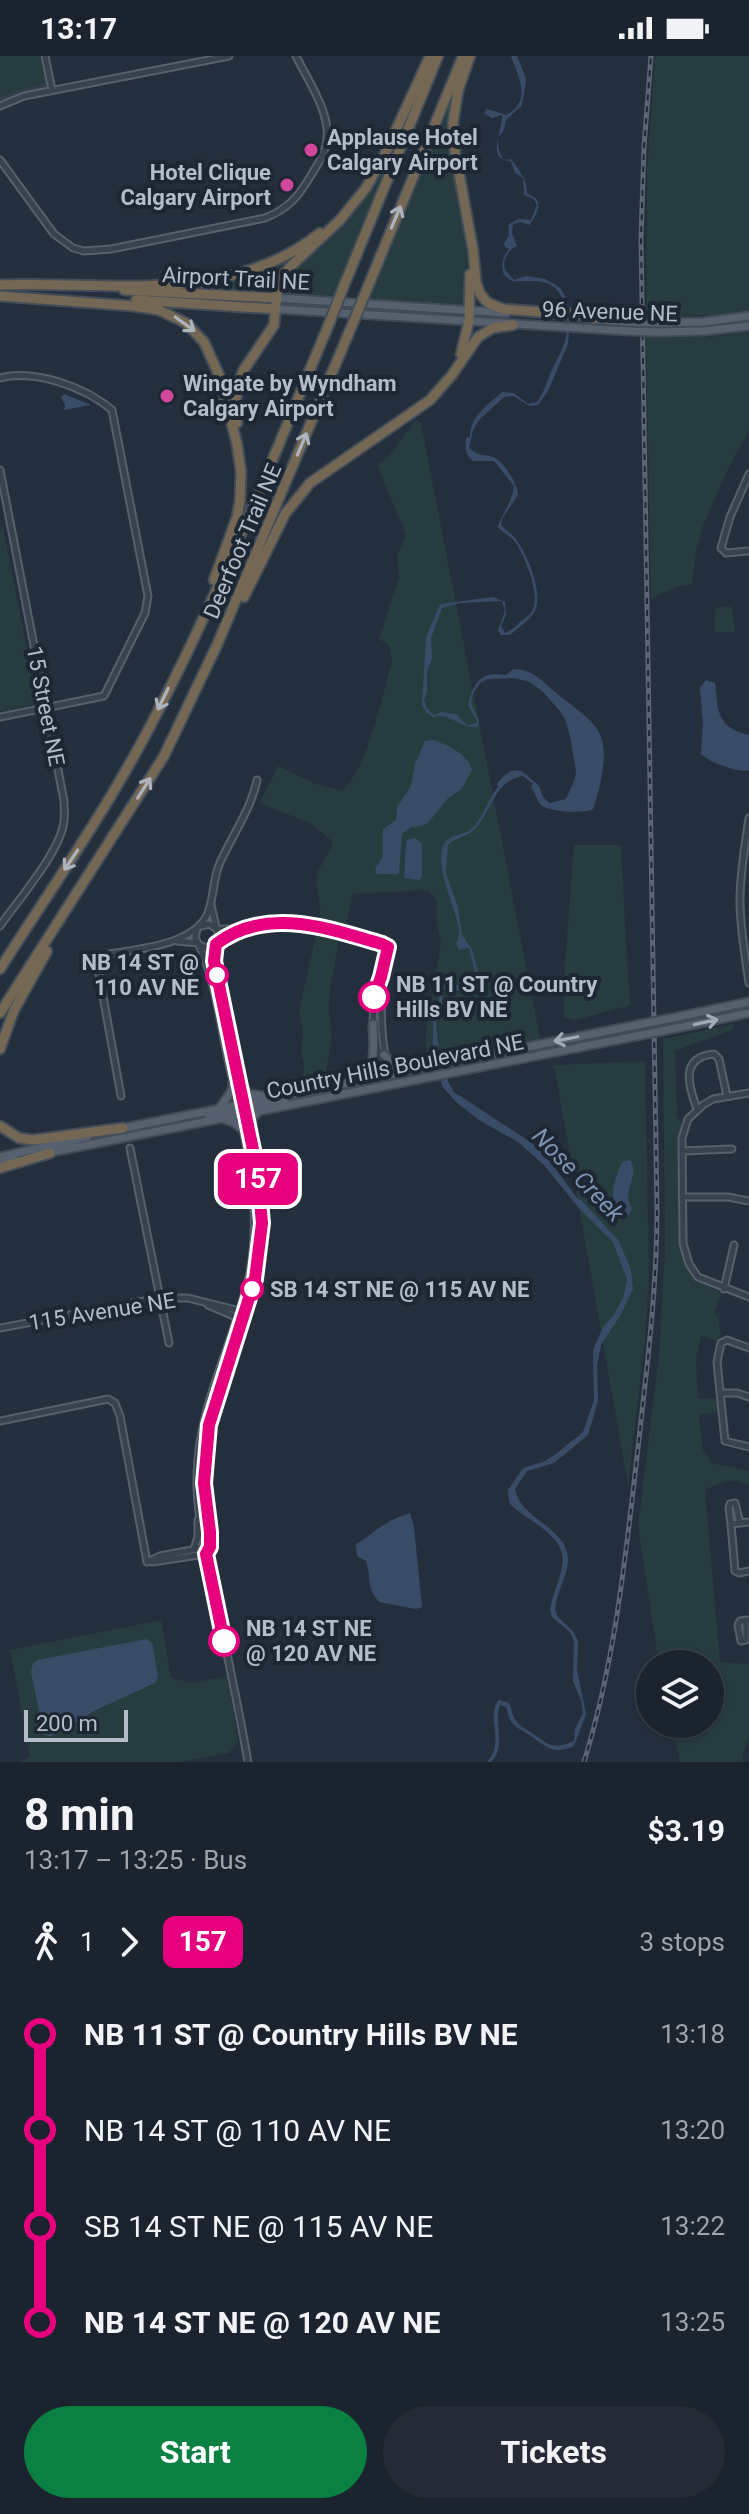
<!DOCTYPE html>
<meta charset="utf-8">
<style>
body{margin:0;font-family:Roboto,sans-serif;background:#242b36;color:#f1f3f6;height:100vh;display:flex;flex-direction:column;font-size:30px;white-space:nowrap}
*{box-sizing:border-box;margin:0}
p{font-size:26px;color:#a0a4aa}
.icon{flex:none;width:44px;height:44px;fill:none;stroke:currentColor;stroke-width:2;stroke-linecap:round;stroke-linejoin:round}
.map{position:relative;height:1706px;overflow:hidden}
.sheet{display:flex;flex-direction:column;background:#1b232e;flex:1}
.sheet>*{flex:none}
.badge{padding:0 16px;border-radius:12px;font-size:28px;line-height:52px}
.tools{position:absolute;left:636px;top:1594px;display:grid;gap:16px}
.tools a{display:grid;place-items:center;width:88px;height:88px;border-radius:50%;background:#1b232e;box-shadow:0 2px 6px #0004,0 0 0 2px #39404a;font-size:40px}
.scale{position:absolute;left:24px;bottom:20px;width:104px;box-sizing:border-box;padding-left:8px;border:4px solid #b4bcc9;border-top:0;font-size:22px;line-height:28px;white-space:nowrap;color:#b4bcc9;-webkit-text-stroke:6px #1d2633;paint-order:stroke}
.map>.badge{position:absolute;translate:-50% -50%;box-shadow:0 0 0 4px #fff}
.legs{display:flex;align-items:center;gap:12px;height:88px;padding:0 24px;font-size:26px}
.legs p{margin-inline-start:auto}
.overview{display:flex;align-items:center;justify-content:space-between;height:136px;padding:0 24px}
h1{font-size:44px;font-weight:700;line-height:60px}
.button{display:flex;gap:16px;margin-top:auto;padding:16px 24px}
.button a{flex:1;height:92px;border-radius:48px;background:#0b8043;color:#fff;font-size:32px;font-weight:700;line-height:92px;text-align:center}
.button a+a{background:#242b36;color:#f1f3f6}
ul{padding:0 24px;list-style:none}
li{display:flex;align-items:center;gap:28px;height:96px;font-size:30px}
li i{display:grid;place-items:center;width:12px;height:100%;margin:0 10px;background:currentColor}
li i::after{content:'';width:20px;height:20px;margin:-10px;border:6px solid;border-radius:50%;background:#1b232e}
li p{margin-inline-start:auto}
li:first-child i{background:linear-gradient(#0000 50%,currentColor 0)}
li:last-child i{background:linear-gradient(currentColor 50%,#0000 0)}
.status{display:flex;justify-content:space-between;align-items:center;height:56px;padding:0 40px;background:#1b232e;direction:ltr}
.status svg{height:22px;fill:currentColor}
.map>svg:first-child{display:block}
.airport{fill:#323c4b}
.green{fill:#263c3f}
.water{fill:#394c67}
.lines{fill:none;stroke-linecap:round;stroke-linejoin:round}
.minor-casing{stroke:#565f6c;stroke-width:9}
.major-casing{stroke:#414a57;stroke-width:11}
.highway-casing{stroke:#434c59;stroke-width:13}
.minor{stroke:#38414e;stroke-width:5}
.major{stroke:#56606e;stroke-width:7}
.highway{stroke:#746855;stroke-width:9}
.rail-casing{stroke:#5a6575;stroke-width:5}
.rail{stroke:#1d2633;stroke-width:2;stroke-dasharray:6;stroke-linecap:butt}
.major-bridge-casing{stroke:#414a57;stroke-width:11;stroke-linecap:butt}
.highway-bridge-casing{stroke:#434c59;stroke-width:13;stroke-linecap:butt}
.major-bridge{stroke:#56606e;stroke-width:7}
.highway-bridge{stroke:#746855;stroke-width:9}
.oneway{stroke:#aeb4bd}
.oneway2{stroke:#a1aab7}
.line-1-casing{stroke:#fff;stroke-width:18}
.line-1{stroke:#e6007e;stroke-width:12}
.hotel-dot{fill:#d1479c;stroke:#1d2633;stroke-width:3}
.stop-1-dot{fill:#fff;stroke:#e6007e;stroke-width:4}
.labels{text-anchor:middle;stroke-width:8;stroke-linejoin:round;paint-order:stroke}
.poi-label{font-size:22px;font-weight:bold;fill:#b4bcc9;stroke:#1d2633;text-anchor:start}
.street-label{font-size:22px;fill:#b4bcc9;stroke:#1d2633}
.stop-label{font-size:22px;font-weight:bold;fill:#b4bcc9;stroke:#1d2633;text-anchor:start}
.water-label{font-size:24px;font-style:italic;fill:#7c92b1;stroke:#1d2633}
</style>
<div class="status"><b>13:17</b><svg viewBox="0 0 49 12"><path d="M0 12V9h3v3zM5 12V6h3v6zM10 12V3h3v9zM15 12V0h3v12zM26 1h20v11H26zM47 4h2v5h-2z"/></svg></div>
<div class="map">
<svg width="749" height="1706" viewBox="0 0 749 1706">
<rect width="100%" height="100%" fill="#242f3e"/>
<!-- airport -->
<path class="airport" d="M0,0H45L52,35L0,50Z"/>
<!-- green -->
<path class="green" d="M0,0H42L45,25L41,28L0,41Z
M655,0H749V257L719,261L703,259L659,263L646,260L647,114Z
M455,32L452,44L466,170L467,246L466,250L368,244Z
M413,47L334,241L282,238C281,215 320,190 336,174C371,138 390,91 413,47Z
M310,188L281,214L272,238L174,232L196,229Z
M749,276V375L729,411L704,467L696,496L692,528L676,531L651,543L646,281H709Z
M416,364L421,367L540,982L536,987L456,1003L451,1001L430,1005L426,995V973L441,887L437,870V849L435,842L427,834L353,838L345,873L319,865C323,847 315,836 317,820C319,807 332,799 332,785L310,767L259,747L278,710L315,728L340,734C365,724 384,632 392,605L389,589L379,583L399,522L397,500L406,478L377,409L387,402Z
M0,470L3,471L37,644L29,650L0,656Z
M721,550L722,553L723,550L732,551L735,576H715V554Z
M574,789H621L628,921L631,949L576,964L564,961V920Z
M317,874L340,881L330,931L329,954L332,982L324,1024L299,1029L302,1025L304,1009L301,998L303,977L299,955Z
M733,968L734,973L675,995L677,1062L682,1065L679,1081L682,1192C687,1214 698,1228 721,1236L714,1258L718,1260L721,1280L716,1285L701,1280L696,1303L698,1342L717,1343L718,1356L699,1359L703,1395L713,1407L749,1415V1430C734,1420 720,1427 705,1434L720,1606L749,1608V1682L742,1701L743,1706H680L672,1668H710V1608H659L638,1471L659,1299L665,1193L663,983Z
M645,1005L649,1218L645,1284L628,1429L554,1009Z
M161,1564L171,1622L191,1627L228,1620L237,1681V1687L229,1697L182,1706H20L30,1700L10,1594Z"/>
<!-- water -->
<path class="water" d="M511,0H517L526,23L524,38L522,49L506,64L503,76L498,81V91L503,104L511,103C519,114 527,123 527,137C531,140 535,141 537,144C542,151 533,165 529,169L521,166L513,168L512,177L517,190C510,192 500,205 506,215C508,218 511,220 514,224L526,220L545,223L554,228L561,233L568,246L570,262L568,288L548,335L538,349L530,350L513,340L504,341L479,364L473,374L469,392C477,400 483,398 493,401C504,405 518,429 518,439L502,463L501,469C505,474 511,477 515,482C527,497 546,540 533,558C527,566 517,573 510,579H501L498,574L505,555L502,545L460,547L442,552L431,582L432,603L427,615V635L424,645L427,652L434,659L441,656L456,658L467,669L477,667V665L468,649C474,626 480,615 506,619L513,613C532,613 541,624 555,636C568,647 587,659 597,673C611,693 600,732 593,753C585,758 548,756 541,749C537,744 534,736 531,730L533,728L523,720C495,724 492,754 475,773C468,781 456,781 448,789L446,818L458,851L462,879L472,893L478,916L476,926C466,934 460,937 449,931L443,934L440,964L436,966C438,991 440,1014 454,1036L533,1088L551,1107L577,1142L581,1144L619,1185L631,1214L633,1233L620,1260L601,1289L597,1309L598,1345L588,1379L554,1407L527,1415L515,1433C520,1463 567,1471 568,1503C568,1521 556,1536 555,1554L558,1561L573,1575L578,1585L577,1614L586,1658L574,1690C553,1699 548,1692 531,1680C524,1675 515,1672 510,1664C508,1660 508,1655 506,1651L500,1649C493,1668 507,1690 491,1706H487C506,1686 485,1660 499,1644L509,1647C512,1653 512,1660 516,1665C521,1671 526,1673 532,1677C549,1689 553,1694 574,1685L575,1673L583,1657L581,1644L573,1625L574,1585L570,1576L552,1561L550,1554C552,1539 560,1525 562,1510C568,1480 529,1466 511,1449L509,1446L508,1434L523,1412L543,1406L556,1398L583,1376L594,1344L593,1294L603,1271L613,1260L623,1242L627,1224L613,1186L578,1151L544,1109L518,1086L479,1064L455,1045L442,1030L433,992V962L439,947L440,928L446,924C457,928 460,933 472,925L475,917L469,892L459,894L456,888L459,879V872C455,851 431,803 446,785C452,778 463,779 470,774C482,765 488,743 498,731L497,728C507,715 516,708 530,722C532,724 538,728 539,730C543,739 541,741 550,747L566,743L575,723L576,715L570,680L565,663L559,654L543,636L530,626L514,622L489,623L481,626C468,644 469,645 479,664L478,671C461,674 450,656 433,661L426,656L422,649L426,581L440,548L493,541L505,546L506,559L501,570L505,577C512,574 515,571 520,566C525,562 531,559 533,553C540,537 525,501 516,487C512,481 503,477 498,471C502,457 513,445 514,430L494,405H473C465,397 465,393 466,382L470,381C470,360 487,350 502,336L514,337L528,348L537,346C544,337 546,328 550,318C562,293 571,282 566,253C564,243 559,233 549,228C537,223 524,226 512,225L504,219C501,208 502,202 509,193L505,191L504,187L509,179L508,169L518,163L531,164L537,149L534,143L524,139L523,122L515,117L511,105C485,105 503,74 502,59L492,62L484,57L487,53L506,59C533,45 518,20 511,0Z
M64,338L89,348L90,349L64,354L65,349L61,341Z
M706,624L715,627C718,653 716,672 749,679V714C739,718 707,705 701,698L703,668L700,632Z
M434,684C449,690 467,697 472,714L461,734L448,742L428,767L422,770L411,771L402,778L399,818H377L375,813L383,800V773L396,764L397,751L411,730L415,708L425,685Z
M415,782L422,788V821L419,824L404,822L406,787L407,784Z
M630,1104C641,1122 620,1134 632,1152L629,1159L624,1160C606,1146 614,1124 622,1106Z
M410,1457L414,1471L422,1551L416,1553L379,1546C365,1528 372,1524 366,1505L357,1500L356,1488C379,1474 382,1466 410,1457Z
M146,1583L152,1587L153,1591L158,1620L155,1627L96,1654L52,1680L44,1679L31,1616L33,1607L38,1604Z"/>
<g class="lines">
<defs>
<path id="minor" d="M45,0L52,34
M0,50L24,40L229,0
M0,104L54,178L73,192L84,195L111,193L265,162C288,153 298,141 310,121C315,112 322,103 325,93C335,62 309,27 296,0
M0,322C35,313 85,331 112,354L148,540L145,557L104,640L0,661
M0,414L64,745C64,751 65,758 64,765C61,795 18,844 0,870
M749,418L730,461L721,492L726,497L749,495
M749,762C745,789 740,817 740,844C740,872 745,900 749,927
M211,849L216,871
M197,873L195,882L199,889L206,892L216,888L219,880L217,873L209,868L202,870
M217,873C239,875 257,867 278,866C305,864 365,878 388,891C379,932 379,970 387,1011
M177,885L198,887
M218,886L237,875
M216,888L214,905L244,1048
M199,889C214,922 219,959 226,994C241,1065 264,1143 250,1216C235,1286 198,1347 197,1420C196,1452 204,1484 210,1516C223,1579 237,1642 248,1706
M373,971L374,941L381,922
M376,984L384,1022
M749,1037L713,1043L703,1049L688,1063L682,1082L683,1187L689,1208L698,1221L749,1241
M121,1040L97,907L104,899C136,893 194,890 208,857C214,841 213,824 219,809C231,781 251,754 257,724
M697,1053C688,1029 680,1001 714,998L719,1003L727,1040
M130,1092L169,1287
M682,1095L732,1093
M683,1141H728L749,1145
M724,1233L734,1189
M208,1249L236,1261
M0,1272L160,1242H188L240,1255
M749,1292L727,1284L721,1287L717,1306L725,1385L749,1391
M720,1337H737L749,1341
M0,1365L108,1343L115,1347L120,1360L147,1506
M749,1466L731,1468L735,1515L739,1517L749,1515
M731,1468L729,1452L730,1448L735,1447L740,1467
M194,1493L198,1481V1464
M207,1497C216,1478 205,1451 204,1431C203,1417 204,1403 206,1389C213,1330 243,1277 256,1220C268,1166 257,1111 246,1058
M147,1506L160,1500L208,1491
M152,1506L206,1498
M746,1565V1584L741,1585L738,1569L740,1565L749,1564"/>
<path id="major" d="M277,242L507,257
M276,253L629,275
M591,263L629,266
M655,267L703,266L749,260
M656,276L704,275L749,270
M663,964L749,946
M662,975L749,957
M384,999L394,1009L410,1011
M357,1021C379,1012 373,989 373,968
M240,1027L249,1038L263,1040
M220,1052L232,1034L233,1026
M239,1059L245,1053L285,1044
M209,1060L240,1052
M226,1064L233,1066L242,1073
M119,1073L642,968
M250,1080L253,1061L257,1057
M47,1097L641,979
M0,1101L87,1081
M0,1107L15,1104"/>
<path id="highway" d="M470,0L458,35L453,66L454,90L473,194L476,226L480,238L488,247L503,253L580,259L593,263
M0,229C108,225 229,250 320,177
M343,232L438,0
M367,233L463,0
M124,234L277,242
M0,240L133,250L159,254L186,267L204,286L219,319L237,388L241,416L240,445L237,461L214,524
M136,244L276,253
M461,298L469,265L470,218
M237,367L235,351L238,328L243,315L274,269L278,227L290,211L340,164L366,132L385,98L430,0
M244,541L285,458L310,427L430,344L452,319L478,281L493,272L513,269
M0,913C47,839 97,768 139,691C213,555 269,411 329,268
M0,957L164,700L217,589L353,267
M0,993L14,954L47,895
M0,1070L19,1082L33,1084L123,1072
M0,1112L50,1097"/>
</defs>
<!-- minor casing -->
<use href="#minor" class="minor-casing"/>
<!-- major casing -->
<use href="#major" class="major-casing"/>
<!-- highway casing -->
<use href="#highway" class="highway-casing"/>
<!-- minor -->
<use href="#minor" class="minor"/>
<!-- major -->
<use href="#major" class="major"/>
<!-- highway -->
<use href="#highway" class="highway"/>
<defs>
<path id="rail" d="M584,1706C615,1605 625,1505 637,1401C646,1318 657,1237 657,1153L641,183L644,91L651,0"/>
</defs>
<!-- rail casing -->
<use href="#rail" class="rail-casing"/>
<!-- rail -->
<use href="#rail" class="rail"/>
<defs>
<path id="major-bridge" d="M629,266L655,267
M629,275L656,276
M642,968L663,964
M641,979L662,975"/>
<path id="highway-bridge" d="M353,267L367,233
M329,268L343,232"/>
</defs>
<!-- major-bridge casing -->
<use href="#major-bridge" class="major-bridge-casing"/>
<!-- highway-bridge casing -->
<use href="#highway-bridge" class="highway-bridge-casing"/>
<!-- major-bridge -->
<use href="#major-bridge" class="major-bridge"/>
<!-- highway-bridge -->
<use href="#highway-bridge" class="highway-bridge"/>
</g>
<!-- one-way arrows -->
<defs><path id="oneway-shaft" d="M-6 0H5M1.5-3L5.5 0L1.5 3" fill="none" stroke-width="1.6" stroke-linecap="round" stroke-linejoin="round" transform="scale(2)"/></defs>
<g class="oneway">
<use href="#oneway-shaft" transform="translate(396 161) rotate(-67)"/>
<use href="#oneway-shaft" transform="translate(185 268) rotate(36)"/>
<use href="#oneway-shaft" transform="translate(302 388) rotate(-67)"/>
<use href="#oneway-shaft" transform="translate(163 643) rotate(116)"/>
<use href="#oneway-shaft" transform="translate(144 732) rotate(-58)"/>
<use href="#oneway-shaft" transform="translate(71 804) rotate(124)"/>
</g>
<g class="oneway2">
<use href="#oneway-shaft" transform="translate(706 966) rotate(-12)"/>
<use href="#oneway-shaft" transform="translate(566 983) rotate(169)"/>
</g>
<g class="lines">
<defs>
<path id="line-1" d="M224,1585L206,1498L210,1491V1476L204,1427L209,1369L255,1223L262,1167L257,1113L214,905L216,888C267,850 327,872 382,888L388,891L381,921L374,941"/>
</defs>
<!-- line-1 casing -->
<use href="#line-1" class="line-1-casing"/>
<!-- line-1 -->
<use href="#line-1" class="line-1"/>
</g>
<!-- markers -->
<g class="hotel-dot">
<circle cx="311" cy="94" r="8"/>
<circle cx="287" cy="129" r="8"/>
<circle cx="167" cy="340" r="8"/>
</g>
<g class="stop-1-dot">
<circle cx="217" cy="919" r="10"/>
<circle cx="374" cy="941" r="14"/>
<circle cx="252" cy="1233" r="10"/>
<circle cx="224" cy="1585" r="14"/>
</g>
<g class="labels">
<!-- poi labels -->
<g class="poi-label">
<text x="327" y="89">Applause Hotel<tspan x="327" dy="25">Calgary Airport</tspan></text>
<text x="271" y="124" text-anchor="end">Hotel Clique<tspan x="271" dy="25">Calgary Airport</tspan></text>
<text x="183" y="335">Wingate by Wyndham<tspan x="183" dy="25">Calgary Airport</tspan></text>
</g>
<!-- street labels -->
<g class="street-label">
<text transform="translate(236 222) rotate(3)" y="8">Airport Trail NE</text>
<text transform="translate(610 255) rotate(2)" y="8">96 Avenue NE</text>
<text transform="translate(242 485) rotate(-67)" y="8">Deerfoot Trail NE</text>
<text transform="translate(46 650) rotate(79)" y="8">15 Street NE</text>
<text transform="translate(395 1010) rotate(-11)" y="8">Country Hills Boulevard NE</text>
<text transform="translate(102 1255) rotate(-9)" y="8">115 Avenue NE</text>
</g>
<!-- stop labels -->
<g class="stop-label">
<text x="199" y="914" text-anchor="end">NB 14 ST @<tspan x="199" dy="25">110 AV NE</tspan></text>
<text x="396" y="936">NB 11 ST @ Country<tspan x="396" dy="25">Hills BV NE</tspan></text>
<text x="270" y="1241">SB 14 ST NE @ 115 AV NE</text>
<text x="246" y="1580">NB 14 ST NE<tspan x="246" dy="25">@ 120 AV NE</tspan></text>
</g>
<!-- water labels -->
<g class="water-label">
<text transform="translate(578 1119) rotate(46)" y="8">Nose Creek</text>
</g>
</g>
</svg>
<div class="tools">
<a><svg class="icon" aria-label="layers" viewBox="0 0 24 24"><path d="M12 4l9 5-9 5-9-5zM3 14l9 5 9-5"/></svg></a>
</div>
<div class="scale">200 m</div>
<b class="badge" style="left:258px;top:1123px;background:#e6007e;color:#fff">157</b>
</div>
<section class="sheet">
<div class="overview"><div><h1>8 min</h1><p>13:17 – 13:25 · Bus</p></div><b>$3.19</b></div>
<div class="legs"><svg class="icon" aria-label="walk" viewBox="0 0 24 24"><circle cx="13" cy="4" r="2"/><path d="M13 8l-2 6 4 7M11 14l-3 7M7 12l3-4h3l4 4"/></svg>1<svg class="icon" aria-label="forward" viewBox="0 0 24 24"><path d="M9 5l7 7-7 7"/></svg><b class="badge" style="background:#e6007e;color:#fff">157</b><p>3 stops</p></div>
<ul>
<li><i style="color:#e6007e"></i><b>NB 11 ST @ Country Hills BV NE</b><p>13:18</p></li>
<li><i style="color:#e6007e"></i><span>NB 14 ST @ 110 AV NE</span><p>13:20</p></li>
<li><i style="color:#e6007e"></i><span>SB 14 ST NE @ 115 AV NE</span><p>13:22</p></li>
<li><i style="color:#e6007e"></i><b>NB 14 ST NE @ 120 AV NE</b><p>13:25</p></li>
</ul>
<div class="button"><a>Start</a><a>Tickets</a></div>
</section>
